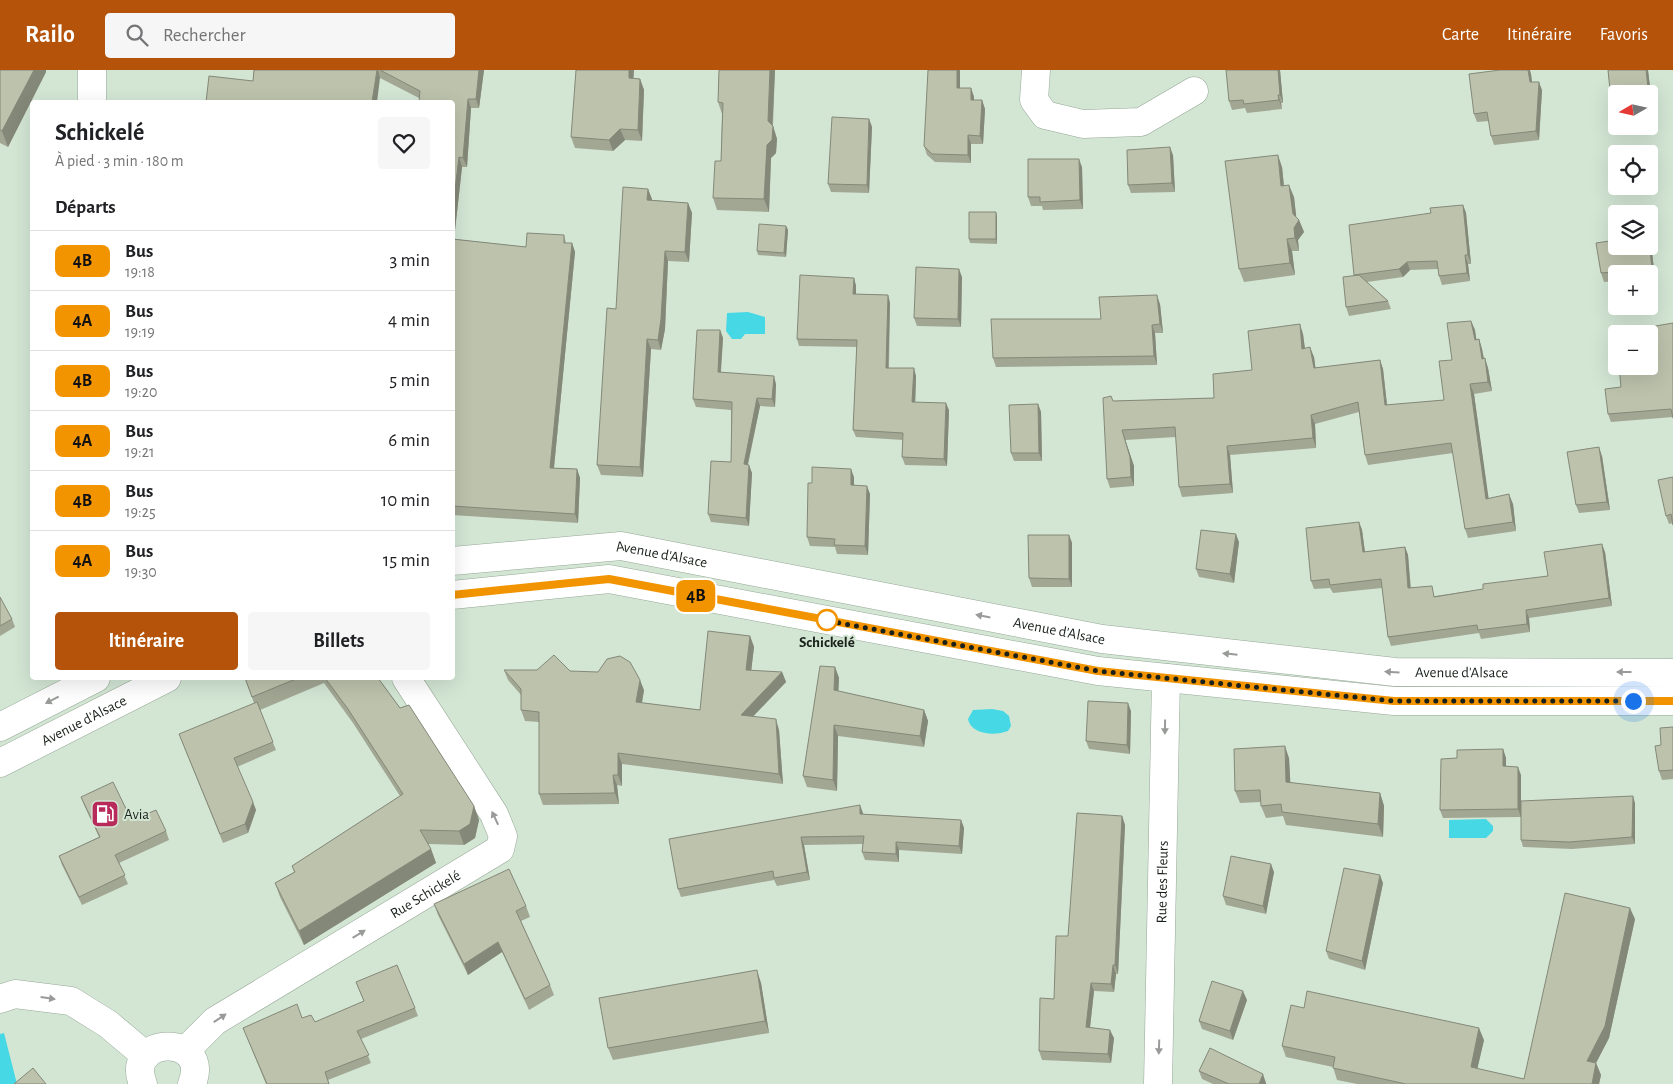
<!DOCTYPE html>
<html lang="fr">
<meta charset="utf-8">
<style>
body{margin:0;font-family:"Alegreya Sans",sans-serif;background:#f6f6f6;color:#202124;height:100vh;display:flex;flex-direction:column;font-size:19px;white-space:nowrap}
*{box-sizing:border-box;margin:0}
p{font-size:16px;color:#757577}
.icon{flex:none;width:28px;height:28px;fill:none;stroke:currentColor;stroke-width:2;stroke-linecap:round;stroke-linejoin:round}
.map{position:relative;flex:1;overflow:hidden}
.panel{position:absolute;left:30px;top:30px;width:425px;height:580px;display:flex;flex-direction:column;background:#fff;border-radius:5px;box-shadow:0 5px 20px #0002}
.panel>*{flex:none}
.badge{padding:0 10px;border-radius:8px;font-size:18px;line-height:32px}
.needle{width:32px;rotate:261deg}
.controls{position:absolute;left:1608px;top:15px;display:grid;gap:10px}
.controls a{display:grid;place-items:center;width:50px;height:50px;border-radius:5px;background:#fff;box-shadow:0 5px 20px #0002;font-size:25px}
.you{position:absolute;width:25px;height:25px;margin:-12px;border:4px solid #fff;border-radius:50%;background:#1a73e8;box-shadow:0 0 0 8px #1a73e833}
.map>.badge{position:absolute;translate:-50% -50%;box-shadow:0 0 0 2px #fff}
h2{padding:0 25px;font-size:19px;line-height:45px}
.round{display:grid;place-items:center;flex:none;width:52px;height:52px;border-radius:5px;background:#f6f6f6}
.headline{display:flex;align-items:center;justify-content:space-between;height:85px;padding:0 25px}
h1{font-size:24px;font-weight:600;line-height:38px}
.primary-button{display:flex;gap:10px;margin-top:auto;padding:10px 25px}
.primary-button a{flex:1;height:58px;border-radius:5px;background:#b45309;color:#fff;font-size:20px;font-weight:600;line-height:58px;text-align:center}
.primary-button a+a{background:#f6f6f6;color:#202124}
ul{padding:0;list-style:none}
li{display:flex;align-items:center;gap:15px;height:60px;padding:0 25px;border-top:1px solid #e0e0e0}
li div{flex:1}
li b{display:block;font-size:19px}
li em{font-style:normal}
li .badge{min-width:55px;font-weight:700;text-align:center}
header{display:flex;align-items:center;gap:30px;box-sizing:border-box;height:70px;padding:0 25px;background:#b45309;color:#fff}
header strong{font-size:24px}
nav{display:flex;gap:28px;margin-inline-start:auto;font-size:18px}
.search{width:350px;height:45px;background:#f6f6f6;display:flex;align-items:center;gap:12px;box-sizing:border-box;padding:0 18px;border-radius:5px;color:#757577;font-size:19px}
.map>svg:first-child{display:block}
.water{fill:#46d8e5}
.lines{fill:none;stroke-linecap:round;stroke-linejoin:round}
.minor-casing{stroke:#95a796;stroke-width:29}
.tertiary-casing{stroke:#95a796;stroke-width:29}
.secondary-casing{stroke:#95a796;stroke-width:29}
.minor{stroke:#fff;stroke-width:28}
.tertiary{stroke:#fff;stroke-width:28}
.secondary{stroke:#fff;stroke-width:28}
.wall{fill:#a2a794}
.shaded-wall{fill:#848878}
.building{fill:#bcc2ac;stroke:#848878}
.oneway{fill:#989b98}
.line-casing{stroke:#fff;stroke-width:11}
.line{stroke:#f29400;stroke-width:8}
.walk{stroke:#1a211b;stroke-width:5;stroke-dasharray:0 9}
.stop-dot{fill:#fff;stroke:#f29400;stroke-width:2.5}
.labels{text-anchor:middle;stroke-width:4;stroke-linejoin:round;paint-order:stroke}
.street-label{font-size:15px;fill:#1a211b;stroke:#d3e6d4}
.stop-label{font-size:15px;font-weight:bold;fill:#1a211b;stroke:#d3e6d4}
.poi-label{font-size:15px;fill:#1a211b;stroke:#d3e6d4;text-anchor:start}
</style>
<header>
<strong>Railo</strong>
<div class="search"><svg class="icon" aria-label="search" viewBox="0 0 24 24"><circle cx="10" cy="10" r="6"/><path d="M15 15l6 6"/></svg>Rechercher</div>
<nav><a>Carte</a><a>Itinéraire</a><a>Favoris</a></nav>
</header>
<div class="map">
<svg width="1673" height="1014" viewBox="0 0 1673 1014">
<rect width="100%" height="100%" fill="#d3e6d4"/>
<!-- water -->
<path class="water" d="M748,242L765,247V264H745L741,269H732L726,261L727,243Z
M992,639L1003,641L1009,646L1011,656L1008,661C995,666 971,665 968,649L973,640Z
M1486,749L1493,756V761L1486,768H1449V750Z
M4,963L17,1014H0V964Z"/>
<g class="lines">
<defs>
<g id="minor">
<path d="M1036,0L1034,30L1045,45L1083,54L1141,52L1194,21"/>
<path d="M92,32V0"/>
<path id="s1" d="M185,981L215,951L500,779L503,766L494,744L406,608"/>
<path id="s2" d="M1158,1014L1166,608"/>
</g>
<path id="tertiary" d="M0,929L15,924L71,931L108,954L146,986
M143,1014C123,965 212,963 192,1014"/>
<g id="secondary">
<path id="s3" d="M452,491L621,476L1102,569L1395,602L1673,603"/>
<path d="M452,525L609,509L1098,601L1394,631H1673"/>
<path d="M0,657L96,608"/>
<path id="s4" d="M0,693L167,608"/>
</g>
</defs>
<!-- minor casing -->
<use href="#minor" class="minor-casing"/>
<!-- tertiary casing -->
<use href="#tertiary" class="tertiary-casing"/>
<!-- secondary casing -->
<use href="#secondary" class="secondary-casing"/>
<!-- minor -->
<use href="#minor" class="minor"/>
<!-- tertiary -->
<use href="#tertiary" class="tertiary"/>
<!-- secondary -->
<use href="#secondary" class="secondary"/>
</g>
<!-- wall -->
<path class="wall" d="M0,0H46V2L8,77L0,73Z
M254,0H484L479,38H471L467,97H462L454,169L526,177L564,165L566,173H572L575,182L554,398L577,399L580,408L578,453L452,445V32L419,28L380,8L253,11Z
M719,0H775L773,56L777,69L776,83L771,88L769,142L717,140L713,128L721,91L722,44L718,32Z
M960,0V18H971L974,27V30H982L985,39L983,74H971V93L935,92L927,85L924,76Z
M1226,0H1280L1283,33H1281L1282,39L1247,43L1245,38L1232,40L1229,31Z
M1608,0H1648L1654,52L1649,53V24H1616V56H1622L1616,57L1613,49Z
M1531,4L1532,12L1542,20L1539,70L1494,75L1491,66L1489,51L1477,52L1474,44Z
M634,8L640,9L644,20L642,71L625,70L613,81L575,78L571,67Z
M869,49L872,57L869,123L831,122L828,114Z
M1173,85L1175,122L1131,123L1128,115Z
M1082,97L1083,139L1043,140L1042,136H1031L1028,127Z
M1282,97L1284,115L1294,127L1296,147L1299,150L1304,162L1298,170L1299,181H1292L1295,205L1244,212L1239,199Z
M648,119L652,130L688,133L692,143L689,192L668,191L665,259L661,280L651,279L643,407L601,405L597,395L616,239Z
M1463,135L1466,143L1471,194H1468L1470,211L1442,215L1439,206L1438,199L1410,200L1403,207L1367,212L1388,231L1391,239L1349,246L1346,237L1354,206L1431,143Z
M996,142L997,147V174L970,173L969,169Z
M786,156L788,160L786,187L758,185L757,181Z
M1651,174L1655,208H1649V204H1616V211L1604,212L1601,203Z
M962,207L961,257L917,256L914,248Z
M854,208L856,216V224L888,225L890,233L889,298L916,306L915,332L949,340L947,396L905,395L902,387L903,370L856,367L853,360L857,277L799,276L797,269Z
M1160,234L1163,263H1155L1157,295L996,297L993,288L1101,249Z
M1471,251L1475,260L1476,270L1479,269L1482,279L1484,288L1488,298L1492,321L1474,324L1488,428L1513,434L1516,461L1468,468L1465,459L1453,383L1368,395L1365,385L1359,342L1315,354L1316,378L1230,385L1233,423L1182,427L1179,417L1176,367L1125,370L1134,396V416L1110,418L1107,409L1113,331L1214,328L1303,264L1305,278L1314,287L1315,298L1380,290L1383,299L1387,335L1444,330L1452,290Z
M1673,253V347L1611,352L1608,344L1621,317Z
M720,260L723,268L721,303L776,314L775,337L760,336L748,395L752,403L749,456L711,452L708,444L731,392V340L696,337L693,329Z
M1038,334L1041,342L1042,391H1014L1011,383Z
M1602,386L1610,440L1579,443L1576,435Z
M854,407V415L870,424L868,485L837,484L835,477L810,476L807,467L812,413Z
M1673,407V453L1669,454L1666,446Z
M1359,452L1362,460L1365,482L1405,477L1408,485L1411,518L1435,526L1483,519L1548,506L1605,482L1612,536L1529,548L1530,562L1481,569L1479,563L1391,576L1388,567L1382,518L1333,523L1330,518L1314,519L1311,511Z
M1069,465L1072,473V517H1032L1029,508Z
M1239,472L1234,513L1199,507L1196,499Z
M0,527L12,549L15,557L0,566Z
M750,566L754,577L751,601L782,602L786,612L753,646L779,660L783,714L622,694V716L617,715L619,734L543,735L539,724V652L525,651L521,640V625L508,610L504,600L570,601L644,620L642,633L700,640Z
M835,597L839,608L838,621L924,640L928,651L924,677L838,666L837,721L807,717L803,706Z
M245,608H378L400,638L474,736L479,750L475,768L464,775L428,774L431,779L436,793L304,875L280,827L275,813L294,802L292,796L400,726L353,653L324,613L260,640L276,680L237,697L256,740L248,763L223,773L182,672L254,633Z
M1131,641L1130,684L1089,679L1086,671Z
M1673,657V709L1662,710L1659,701L1661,675Z
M1503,679L1506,688V696L1521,705V731L1635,733V774L1572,779L1523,777L1521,770V747L1443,748L1440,740L1457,688Z
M1289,688L1290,713L1380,723L1384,736L1383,767L1286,755L1283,746L1266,748L1261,736V732L1240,733L1235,721Z
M81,727L166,761L169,770L119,793L128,814L82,835L62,795L59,786L99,767L84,735Z
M863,744L961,750L964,758L962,784L899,780V792L865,790L862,782L863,774L804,775L810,810L777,816L774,810L681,827L678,819L669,769Z
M1122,746L1125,755L1118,904H1116L1114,922L1094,921L1090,958L1114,968L1111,993L1042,990L1039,981L1054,929L1068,866Z
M1274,802L1266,844L1226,835L1223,826Z
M1383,813L1365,900L1329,889L1326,881Z
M434,834L526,836L530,847L521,851L550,915L554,925L529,940L502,882L468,905L438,845Z
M1635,849L1609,968L1596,993L1601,1005L1599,1014H1357L1337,1010L1333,997L1286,987L1282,976L1304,938L1484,970L1477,999L1524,1009Z
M356,912L415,938L418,946L361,969L371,993L328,1010L329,1014H266L243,958L302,948L315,952L364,932Z
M761,913L769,963L613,990L608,978Z
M1247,930L1233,970L1202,959L1199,951Z
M1199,1001L1266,1013V1014H1213L1202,1009Z"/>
<!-- shaded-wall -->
<path class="shaded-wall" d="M34,0H46V2L8,77L2,61Z
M377,0H378L380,8L377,32H372Z
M479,0H484L479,38L476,29Z
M629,0H634L633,20L629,8Z
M770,0H775L772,63L768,51Z
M957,0H960V27L957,18Z
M1278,0H1280L1283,33L1280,25Z
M1528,0H1530L1531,4L1533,21L1530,12Z
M1646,0H1648L1654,52L1651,44Z
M640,9L644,20L642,71L638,60Z
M1539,12L1542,20L1539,70L1536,61Z
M971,18L974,27V39L971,30Z
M1278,25L1281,33L1282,39L1279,30Z
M468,29L471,38L467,97L463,88Z
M982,30L985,39L983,74L980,66Z
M869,49L872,57L869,123L867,115Z
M773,56L777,69L776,83L771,88L769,142L764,129L767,75Z
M620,59L625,70L613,81L609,70Z
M968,65L971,74V93L968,85Z
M1170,77L1173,85L1175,122L1172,113Z
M1278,85L1282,97L1285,128L1281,116Z
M459,87L462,97L453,178L452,144Z
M1079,89L1082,97L1083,139L1080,130Z
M1289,115L1294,127L1297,153L1299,150L1304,162L1298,170L1299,181L1295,168Z
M648,119L652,129L651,140L647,130Z
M688,133L692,143L689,192L685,182Z
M1463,135L1466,143L1471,194L1468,185Z
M996,142L997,147V174L996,169Z
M786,156L788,160L786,187L784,183Z
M1649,167L1651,174L1655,208L1652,199Z
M1287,169L1292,181L1295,205L1290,193Z
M572,173L575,182L553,407L550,398Z
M665,181L668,191L665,259L661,280L658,270Z
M1465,185L1468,194L1470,211L1467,203Z
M1407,192L1410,200L1403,207L1399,199Z
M959,199L962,207L961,257L958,249Z
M854,208L856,216V231L853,224Z
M888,225L890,233L888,305L886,298Z
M1157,225L1160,234L1163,263L1160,254Z
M1471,251L1475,260L1478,280L1475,270Z
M1300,254L1303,264L1306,288L1302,279Z
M1152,255L1155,263L1157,295L1154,286Z
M720,260L723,268L720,310L718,302Z
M647,269L651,279L643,407L640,397Z
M1479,269L1482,279L1485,298L1482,289Z
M1310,277L1314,287L1317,308L1314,298Z
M1485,288L1488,298L1492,321L1488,312Z
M1380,290L1383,299L1388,344L1385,335Z
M914,298L916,306L915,339L912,332Z
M774,306L776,314L775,337L772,329Z
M1470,314L1474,324L1490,438L1486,429Z
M757,328L760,336L746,402L744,394Z
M946,333L949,340L947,396L944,389Z
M1038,334L1041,342L1042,391L1039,383Z
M1311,345L1315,354L1316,378L1313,368Z
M1122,360L1134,396V416L1131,407Z
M1227,376L1230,385L1233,423L1230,414Z
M1599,377L1602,386L1610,440L1607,432Z
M749,395L752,403L749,456L746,448Z
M577,399L580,408L578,453L575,444Z
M851,399L854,407V424L851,415Z
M867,416L870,424L868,485L865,476Z
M1509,424L1513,434L1516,461L1513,452Z
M1359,452L1362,460L1366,490L1363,482Z
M1236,464L1239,472L1234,513L1230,504Z
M1069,465L1072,473V517L1069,509Z
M1602,474L1605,482L1612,536L1609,528Z
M1405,477L1408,485L1411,527L1408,518Z
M1526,540L1529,548L1530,562L1527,554Z
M750,566L754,577L750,611L746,600Z
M835,597L839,608L838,631L834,620Z
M782,602L786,612L745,655L741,645Z
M640,610L644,620L640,643L636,632Z
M1128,633L1131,641L1130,684L1127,675Z
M924,640L928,651L924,677L920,666Z
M776,649L779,660L783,714L779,704Z
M834,655L838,666L837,721L833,710Z
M1285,676L1289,688L1291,724L1286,712Z
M1503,679L1506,688V705L1503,696Z
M618,683L622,694V716L618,705Z
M1518,697L1521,705V747L1518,739Z
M613,705L617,715L619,734L615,723Z
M1380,723L1384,736L1383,767L1378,754Z
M1633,726L1635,733V774L1632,767Z
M253,732L256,740L248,763L245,754Z
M860,735L863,743V752L860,744Z
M474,736L479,750L475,768L464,775L459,761Z
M1122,746L1125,755L1118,904L1115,895Z
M961,750L964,758L962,784L959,776Z
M801,767L804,775L810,810L807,802Z
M896,772L899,780V792L896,784Z
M431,779L436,793L304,875L299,861Z
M1271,794L1274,802L1266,844L1263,836Z
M1380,805L1383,813L1365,900L1362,891Z
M1630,838L1635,849L1609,968L1596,993L1601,1005L1599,1014H1592L1587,991Z
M498,872L502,882L468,905L464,894Z
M1113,895L1116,904L1114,922L1111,914Z
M757,900L761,913L769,963L765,951Z
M1091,913L1094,921L1089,966L1086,957Z
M1243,921L1247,930L1233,970L1230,961Z
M1479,958L1484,970L1475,1009L1471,997Z
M1110,960L1114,968L1111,993L1108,984Z
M1263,1004L1266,1013V1014H1259Z"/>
<!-- building -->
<path class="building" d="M0,0H34L2,61L0,60Z
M254,0H377L372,32H206L209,6L253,11Z
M380,0H479L476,29H468L463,88L459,87L452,144V32H419L420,21Z
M576,0H629V8L640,9L638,60L620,59L609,70L571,67Z
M719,0H770L768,51L773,56L772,70L767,75L764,129L713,128L715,91H721L723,33L718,32Z
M928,0H957V18H971V30H982L980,66L968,65V85L932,84L924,76Z
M1226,0H1278L1280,25H1278L1279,30L1244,34L1243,30L1229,31Z
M1500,0H1528L1530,12H1539L1536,61L1491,66L1487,42L1474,44L1469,4Z
M1608,0H1646L1651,44H1649V24H1616V48L1613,49Z
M832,47L869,49L867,115L828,114Z
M1170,77L1172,113L1128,115L1127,80Z
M1278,85L1281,116L1289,115L1293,144L1299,150L1294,158L1295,168L1287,169L1290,193L1239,199L1225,91Z
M1028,89H1079L1080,130L1040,132V127H1028Z
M623,117L648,119L647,130L688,133L685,182L665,181L661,249L658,270L647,269L640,397L597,395L607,238L616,239Z
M1463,135L1468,185H1465L1467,203L1439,206L1437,191L1407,192L1399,199L1354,205L1349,155L1431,143L1430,138Z
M969,142H996V169H969Z
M759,154L786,156L784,183L757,181Z
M527,163L564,165V173H572L550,398L577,399L575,444L452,436V169L526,177Z
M1616,170V176H1649V170L1652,199L1601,203L1596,173Z
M916,197L959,199L958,249L914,248Z
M800,205L854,208L853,224L888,225L886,298H914L912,332L946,333L944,389L902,387L903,363L853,360L857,270L797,269Z
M1359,205L1388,231L1346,237L1343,207Z
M1157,225L1160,254L1152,255L1154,286L993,288L991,249H1101L1099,227Z
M1471,251L1475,270L1479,269L1482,289L1485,288L1488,312L1470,314L1486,429L1509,424L1513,452L1465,459L1451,373L1365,385L1358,332L1311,345L1313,368L1227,376L1230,414L1179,417L1175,357L1122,360L1130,387L1131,407L1107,409L1103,328L1111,326L1113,331L1214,328L1213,304L1252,300L1248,261L1300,254L1302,279L1310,277L1314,298L1380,290L1385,335L1444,330L1439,291L1452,290L1447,253Z
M1673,253V348L1671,339L1608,344L1605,319L1621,317L1619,296H1649V264H1616V276L1615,263Z
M697,260H720L718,302L774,306L772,329L757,328L744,394L749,395L746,448L708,444L711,391L731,392L732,332L693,329Z
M1038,334L1039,383H1011L1009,335Z
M1599,377L1607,432L1576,435L1567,382Z
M812,397L851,399V415L867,416L865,476L834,475L835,469L807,467L808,413H812Z
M1673,407V455L1671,444L1666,446L1658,410Z
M1359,452L1363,482L1405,477L1408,518L1432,516L1434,527L1483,519V514L1548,506L1544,482L1602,474L1609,528L1526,540L1527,554L1478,560L1477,555L1388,567L1381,509L1330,515L1329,509L1311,511L1306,458Z
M1201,460L1236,464L1230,504L1196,499Z
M1028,465H1069V509L1029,508Z
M0,527L12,549L0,556Z
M708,561L750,566L746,600L782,602L741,645L776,649L779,704L618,683V705H613L615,723L539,724V642L521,640V619L504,600H537L554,585L570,601L598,602L607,589L620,586L630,592L640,610L636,632L700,640Z
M820,596L835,597L834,620L924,640L920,666L834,655L833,710L803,706Z
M245,608H298L252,627Z
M325,608H378L400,638L409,635L474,736L470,754L459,761L420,760L431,779L299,861L275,813L295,802L292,796L403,724L348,639Z
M1088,631L1128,633L1127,675L1086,671Z
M257,632L273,672L234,688L253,732L245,754L220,764L179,664Z
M1673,657V700L1659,701L1655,676L1661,675L1660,658Z
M1285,676L1286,712L1380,723L1378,754L1282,742L1281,734L1261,736L1260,720L1235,721L1234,679Z
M1503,679V696L1518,697V739L1440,740L1441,689L1457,688V680Z
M113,712L130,747L133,745L135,749L156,740L166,761L115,785L125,805L79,827L59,786L100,767L81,727Z
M1633,726L1632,767L1569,772L1521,770V731Z
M860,735V744L961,750L959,776L896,772V784L862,782L864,766L801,767L807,802L774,808L773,801L678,819L669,769Z
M1077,743L1122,746L1115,895H1113L1111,914L1091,913L1086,957L1110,960L1108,984L1039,981L1040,928L1054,929L1056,866H1068Z
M1231,786L1271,794L1263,836L1223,826Z
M1344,798L1380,805L1362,891L1326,881Z
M509,799L526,836L516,841L550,915L525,929L498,872L464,894L434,834Z
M1565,823L1630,838L1605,956L1587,991L1596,993L1592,1014H1406L1333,998L1335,987L1282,976L1291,935L1304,938L1307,921L1479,958L1471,997L1524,1009Z
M397,895L415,938L357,961L369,985L325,1002L329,1014H267L243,958L297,934L302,948L311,945L315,952L364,931L356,912Z
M757,900L765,951L608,978L599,928Z
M1212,911L1243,921L1230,961L1199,951Z
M1210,978L1263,1004L1259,1014H1229L1199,1001Z
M33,998L46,1014H14Z"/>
<!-- one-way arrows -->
<defs><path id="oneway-solid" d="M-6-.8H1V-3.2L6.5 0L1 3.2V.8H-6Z" transform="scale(1.25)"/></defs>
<g class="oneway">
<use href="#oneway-solid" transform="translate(983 546) rotate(-169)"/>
<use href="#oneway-solid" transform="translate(1230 584) rotate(-174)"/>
<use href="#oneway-solid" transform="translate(1392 602) rotate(-176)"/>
<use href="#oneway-solid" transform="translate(1624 602) rotate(-180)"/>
<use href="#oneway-solid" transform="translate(52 630) rotate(153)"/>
<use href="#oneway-solid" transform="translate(1165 657) rotate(91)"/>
<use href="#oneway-solid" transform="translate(495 748) rotate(-115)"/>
<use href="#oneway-solid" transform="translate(359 864) rotate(-31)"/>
<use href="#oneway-solid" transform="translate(48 928) rotate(8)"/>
<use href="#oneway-solid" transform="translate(220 948) rotate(-33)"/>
<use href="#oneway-solid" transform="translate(1159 977) rotate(92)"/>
</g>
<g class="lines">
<defs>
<path id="line" d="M452,525L609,509L1098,601L1394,631H1673"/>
</defs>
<!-- line casing -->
<use href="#line" class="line-casing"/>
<!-- line -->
<use href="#line" class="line"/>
<!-- walk -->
<path class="walk" d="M827,550H824L1098,601L1185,610L1394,631H1633"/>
</g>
<!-- icons -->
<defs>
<symbol id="fuel-square" viewBox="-11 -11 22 22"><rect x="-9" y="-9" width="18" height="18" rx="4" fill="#b82a5a" stroke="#d3e6d4"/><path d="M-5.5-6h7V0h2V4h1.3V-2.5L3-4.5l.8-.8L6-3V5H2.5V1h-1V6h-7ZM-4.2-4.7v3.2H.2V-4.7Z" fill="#fff"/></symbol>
</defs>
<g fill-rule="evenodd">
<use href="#fuel-square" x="89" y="728" width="32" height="32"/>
</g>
<!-- markers -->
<circle class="stop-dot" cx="827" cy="550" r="10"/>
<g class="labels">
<!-- street labels -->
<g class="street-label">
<text dy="5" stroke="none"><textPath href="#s3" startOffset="211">Avenue d'Alsace</textPath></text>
<text dy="5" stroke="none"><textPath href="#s3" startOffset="616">Avenue d'Alsace</textPath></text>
<text dy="5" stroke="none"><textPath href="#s3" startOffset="1021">Avenue d'Alsace</textPath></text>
<text dy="5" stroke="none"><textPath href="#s4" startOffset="94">Avenue d'Alsace</textPath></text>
<text dy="5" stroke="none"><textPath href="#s2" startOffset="202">Rue des Fleurs</textPath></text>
<text dy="5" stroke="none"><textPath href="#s1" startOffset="288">Rue Schickelé</textPath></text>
</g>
<!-- stop labels -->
<g class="stop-label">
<text x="827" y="577">Schickelé</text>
</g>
<!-- poi labels -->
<g class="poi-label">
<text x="124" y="749">Avia</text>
</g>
</g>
</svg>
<div class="controls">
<a><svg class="needle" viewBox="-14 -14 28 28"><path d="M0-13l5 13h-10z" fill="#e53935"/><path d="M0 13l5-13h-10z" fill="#757577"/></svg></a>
<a><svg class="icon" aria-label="locate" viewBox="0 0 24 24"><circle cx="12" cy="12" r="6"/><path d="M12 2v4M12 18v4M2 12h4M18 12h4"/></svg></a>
<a><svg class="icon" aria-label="layers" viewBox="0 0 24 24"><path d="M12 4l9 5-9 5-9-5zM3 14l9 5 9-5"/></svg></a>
<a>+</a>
<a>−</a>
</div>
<div class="you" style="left:1633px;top:631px"></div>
<b class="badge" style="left:696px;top:526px;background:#f29400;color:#111">4B</b>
<section class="panel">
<div class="headline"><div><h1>Schickelé</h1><p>À pied · 3 min · 180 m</p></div><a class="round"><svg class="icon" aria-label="heart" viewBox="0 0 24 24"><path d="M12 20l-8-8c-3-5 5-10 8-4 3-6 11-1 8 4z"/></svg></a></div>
<h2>Départs</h2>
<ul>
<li><span class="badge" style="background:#f29400;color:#111">4B</span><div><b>Bus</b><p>19:18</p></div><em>3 min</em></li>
<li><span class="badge" style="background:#f29400;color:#111">4A</span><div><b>Bus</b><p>19:19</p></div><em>4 min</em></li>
<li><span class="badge" style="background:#f29400;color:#111">4B</span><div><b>Bus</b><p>19:20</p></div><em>5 min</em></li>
<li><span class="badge" style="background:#f29400;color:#111">4A</span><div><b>Bus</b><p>19:21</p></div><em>6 min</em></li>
<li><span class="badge" style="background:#f29400;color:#111">4B</span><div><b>Bus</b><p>19:25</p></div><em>10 min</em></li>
<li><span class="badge" style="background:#f29400;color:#111">4A</span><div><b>Bus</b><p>19:30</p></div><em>15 min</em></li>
</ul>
<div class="primary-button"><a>Itinéraire</a><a>Billets</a></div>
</section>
</div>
